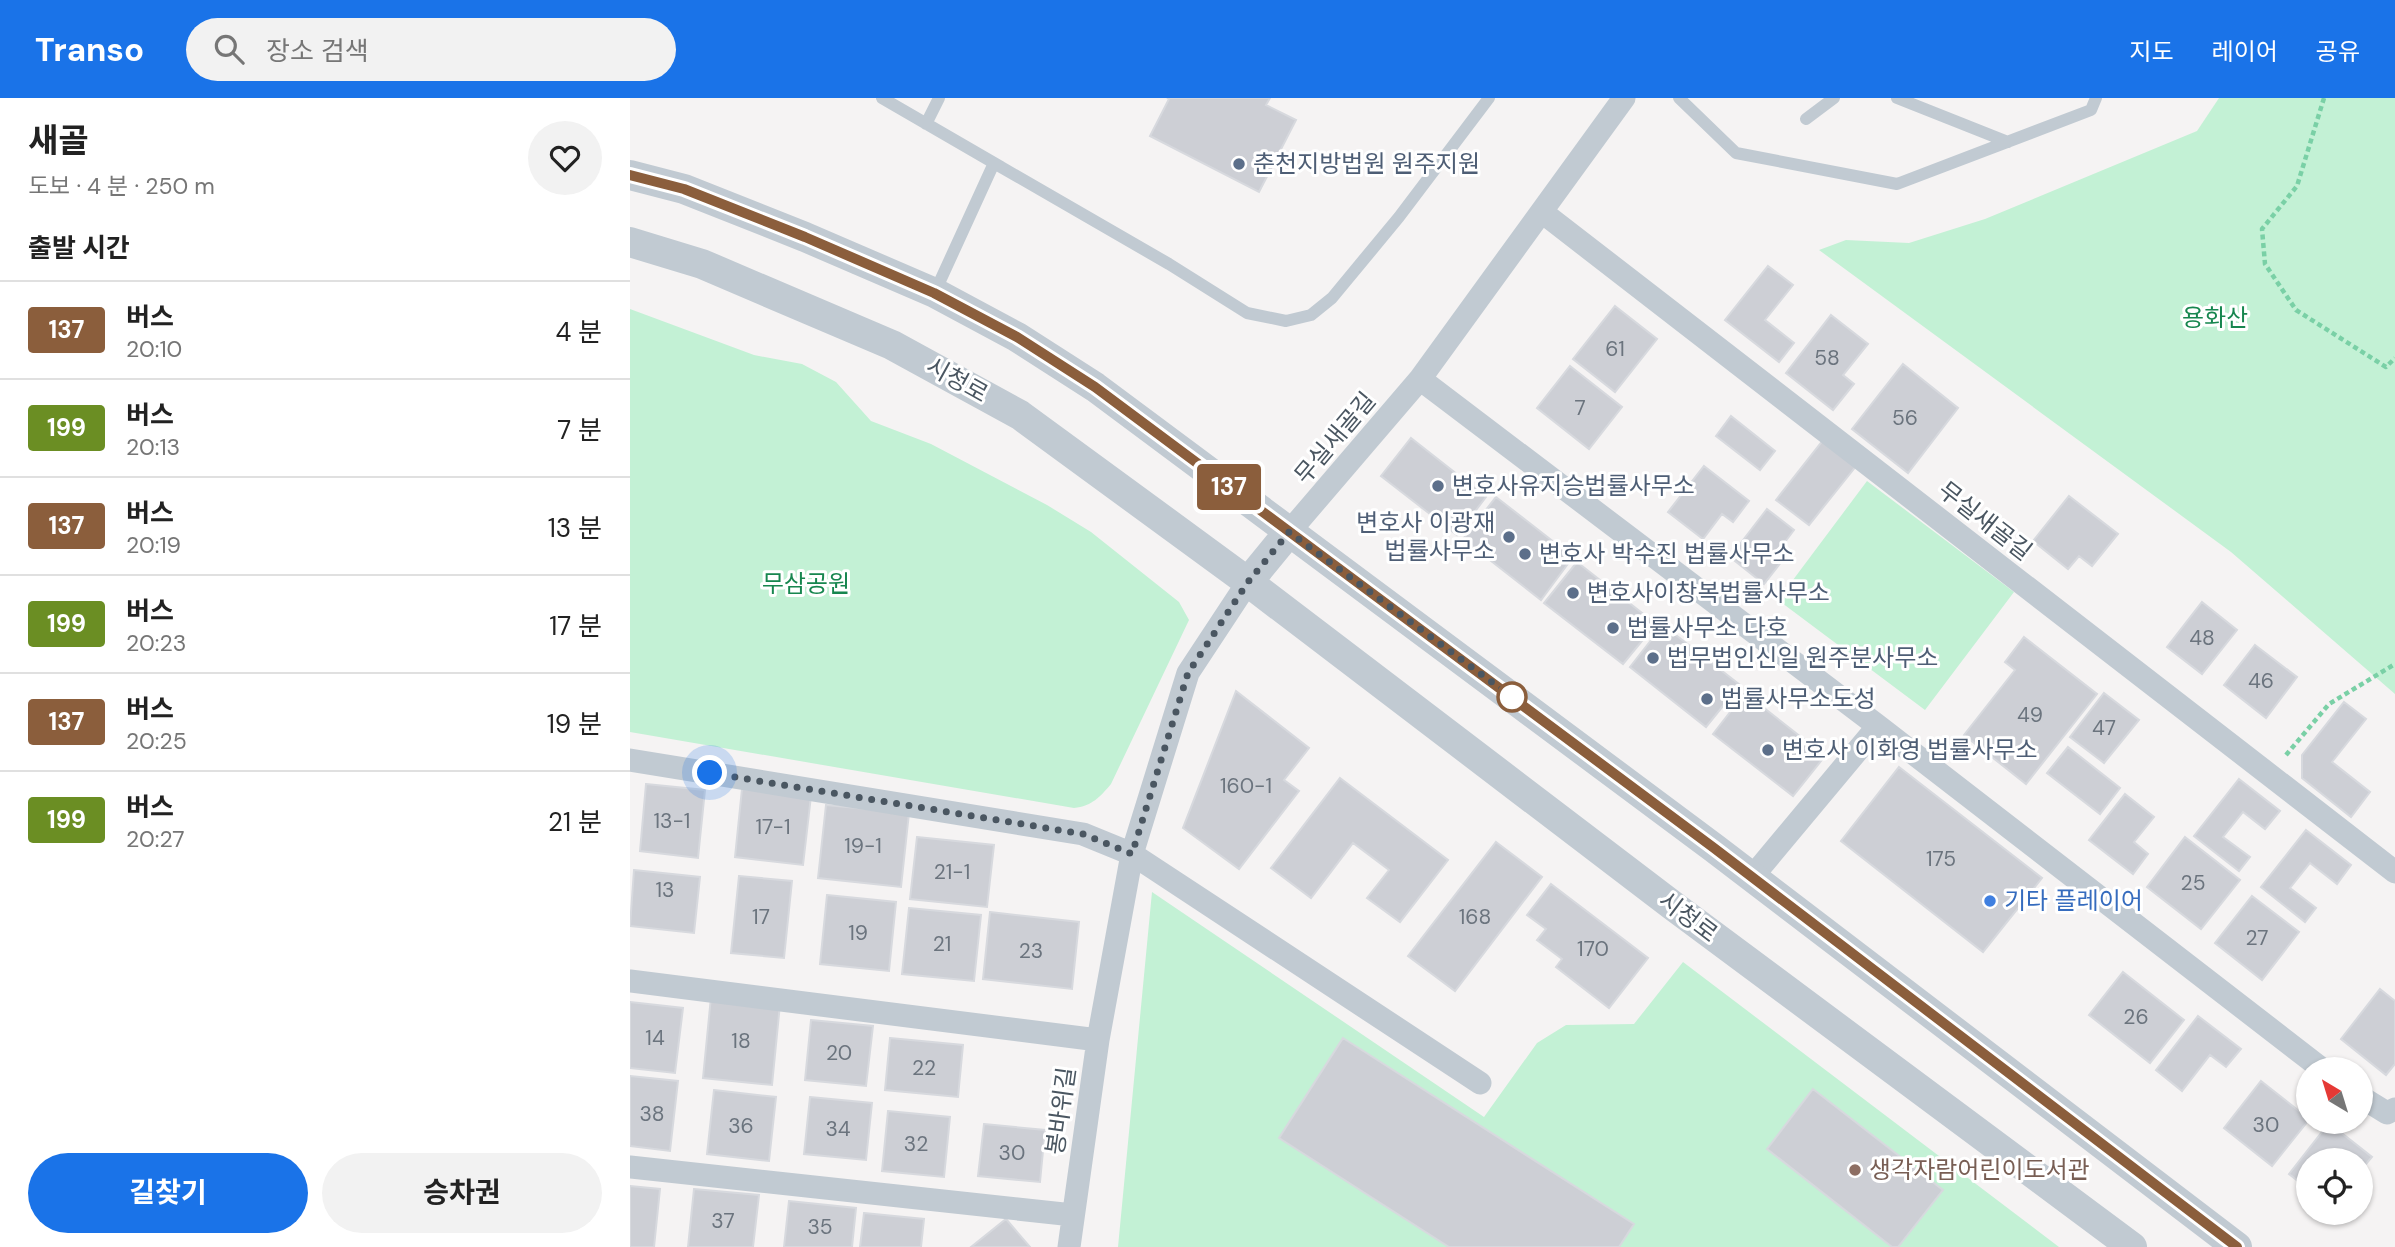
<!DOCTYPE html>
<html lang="ko">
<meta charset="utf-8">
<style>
body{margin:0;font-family:"DM Sans","Noto Sans KR",sans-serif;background:#f2f2f2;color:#222;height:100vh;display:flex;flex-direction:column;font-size:26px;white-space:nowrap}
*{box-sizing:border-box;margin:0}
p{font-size:23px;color:#767676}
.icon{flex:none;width:38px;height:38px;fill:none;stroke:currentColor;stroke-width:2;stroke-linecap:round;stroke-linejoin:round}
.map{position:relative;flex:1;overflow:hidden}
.side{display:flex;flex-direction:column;background:#fff;width:630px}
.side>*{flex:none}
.badge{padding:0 14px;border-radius:5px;font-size:24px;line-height:46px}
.needle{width:46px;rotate:322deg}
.controls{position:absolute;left:1666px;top:959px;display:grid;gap:14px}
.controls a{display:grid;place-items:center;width:77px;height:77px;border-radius:50%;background:#fff;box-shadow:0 2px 5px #0004;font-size:35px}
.you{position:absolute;width:35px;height:35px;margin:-18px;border:5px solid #fff;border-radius:50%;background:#1a73e8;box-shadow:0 0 0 10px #1a73e833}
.map>.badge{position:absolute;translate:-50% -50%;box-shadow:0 0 0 4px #fff}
h2{padding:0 28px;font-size:26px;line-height:63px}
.round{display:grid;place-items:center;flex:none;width:74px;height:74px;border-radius:37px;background:#f2f2f2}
.overview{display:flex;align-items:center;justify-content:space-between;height:119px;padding:0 28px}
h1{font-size:33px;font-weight:700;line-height:52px}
.cta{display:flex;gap:14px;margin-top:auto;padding:14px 28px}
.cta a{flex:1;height:80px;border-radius:42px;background:#1a73e8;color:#fff;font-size:28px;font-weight:700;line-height:80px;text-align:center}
.cta a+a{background:#f2f2f2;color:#222}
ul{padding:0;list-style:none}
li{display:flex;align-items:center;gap:21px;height:98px;padding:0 28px;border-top:2px solid #e0e0e0}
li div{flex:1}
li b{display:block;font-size:26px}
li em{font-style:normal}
li .badge{min-width:77px;font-weight:700;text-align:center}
header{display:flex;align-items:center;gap:42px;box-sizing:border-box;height:98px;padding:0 35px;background:#1a73e8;color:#fff}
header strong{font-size:33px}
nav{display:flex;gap:38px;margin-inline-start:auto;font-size:24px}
.search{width:490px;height:63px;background:#f2f2f2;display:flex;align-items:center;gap:18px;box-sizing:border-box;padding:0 24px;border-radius:38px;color:#767676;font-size:26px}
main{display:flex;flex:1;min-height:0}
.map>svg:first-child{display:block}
.green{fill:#c3f1d5}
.building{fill:#cdcfd5;stroke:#d7d9de;stroke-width:2}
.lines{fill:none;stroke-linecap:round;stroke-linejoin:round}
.path{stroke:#7ad0a6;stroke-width:4.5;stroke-dasharray:5 3.5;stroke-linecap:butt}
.service{stroke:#c1cad2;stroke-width:12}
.minor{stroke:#c1cad2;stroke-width:23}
.tertiary{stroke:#c1cad2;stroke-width:30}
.line-casing{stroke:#fff;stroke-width:16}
.line{stroke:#8b5e3c;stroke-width:10}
.walk{stroke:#4a5661;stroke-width:7;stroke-dasharray:0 12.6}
.service-dot{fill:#5c6f8a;stroke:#fff;stroke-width:2.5}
.stop-dot{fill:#fff;stroke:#8b5e3c;stroke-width:3.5}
.shop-dot{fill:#3f7fe0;stroke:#fff;stroke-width:2.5}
.education-dot{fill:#8d6e63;stroke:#fff;stroke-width:2.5}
.labels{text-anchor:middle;stroke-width:6;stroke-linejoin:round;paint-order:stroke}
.number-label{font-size:21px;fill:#6b747e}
.service-label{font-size:24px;fill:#4e5e75;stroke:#fff;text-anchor:start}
.park-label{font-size:24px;fill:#17864f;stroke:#fff}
.street-label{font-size:24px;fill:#4a5661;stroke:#fff}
.shop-label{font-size:24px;fill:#366cbe;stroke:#fff;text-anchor:start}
.education-label{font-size:24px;fill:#785e54;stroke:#fff;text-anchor:start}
</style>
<header>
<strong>Transo</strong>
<div class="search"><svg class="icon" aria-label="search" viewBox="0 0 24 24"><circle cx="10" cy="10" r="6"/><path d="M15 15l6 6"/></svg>장소 검색</div>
<nav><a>지도</a><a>레이어</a><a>공유</a></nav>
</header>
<main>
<section class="side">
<div class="overview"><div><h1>새골</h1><p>도보 · 4 분 · 250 m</p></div><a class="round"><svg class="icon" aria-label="heart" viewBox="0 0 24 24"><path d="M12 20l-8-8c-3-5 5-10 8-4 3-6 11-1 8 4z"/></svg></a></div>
<h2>출발 시간</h2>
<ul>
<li><span class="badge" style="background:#8b5e3c;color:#fff">137</span><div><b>버스</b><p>20:10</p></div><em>4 분</em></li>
<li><span class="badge" style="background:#6b8e23;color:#fff">199</span><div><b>버스</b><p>20:13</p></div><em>7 분</em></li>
<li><span class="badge" style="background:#8b5e3c;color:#fff">137</span><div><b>버스</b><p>20:19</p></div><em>13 분</em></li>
<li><span class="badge" style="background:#6b8e23;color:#fff">199</span><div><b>버스</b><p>20:23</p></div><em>17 분</em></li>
<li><span class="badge" style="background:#8b5e3c;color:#fff">137</span><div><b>버스</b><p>20:25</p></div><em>19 분</em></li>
<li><span class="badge" style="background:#6b8e23;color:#fff">199</span><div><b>버스</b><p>20:27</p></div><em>21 분</em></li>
</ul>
<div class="cta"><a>길찾기</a><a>승차권</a></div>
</section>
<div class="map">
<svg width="1765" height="1149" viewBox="0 0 1765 1149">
<rect width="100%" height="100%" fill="#f5f3f3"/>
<!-- green -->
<path class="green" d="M1589,0H1765V596L1601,454L1189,152L1216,142L1279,145L1355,121L1567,33Z
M0,211L124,257L172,266L206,284L241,323L301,346L417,407L461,434L549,504L559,522L481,686C470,699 462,708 444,710L0,634Z
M1237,383L1384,494L1295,612L1148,502Z
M522,794L854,1019L907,945L936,927L1004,926L1053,864L1429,1149H488Z"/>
<!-- building -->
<path class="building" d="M537,0H640L636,7L666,22L629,94L520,38L539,1Z
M1138,168L1163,187L1135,222L1164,245L1149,264L1095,222Z
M985,208L1027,241L985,294L943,261Z
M1201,217L1238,246L1213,277L1224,286L1203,312L1156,275Z
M1273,266L1328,310L1278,375L1222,331Z
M940,268L992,309L959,351L907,310Z
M1101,318L1145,353L1130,372L1086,338Z
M781,340L856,399L827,437L751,378Z
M1194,341L1227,367L1179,427L1146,402Z
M1074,368L1119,403L1103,424L1092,416L1073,441L1038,414Z
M1439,398L1488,436L1462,468L1449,458L1438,471L1403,443Z
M866,399L943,459L911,502L833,441Z
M1137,411L1164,432L1152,448L1159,454L1134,486L1100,459Z
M947,464L1026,526L993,566L914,505Z
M1572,504L1607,532L1572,576L1537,549Z
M1033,527L1110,587L1076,629L1000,569Z
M1394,539L1467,596L1396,686L1334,637L1385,572L1375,564Z
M1625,547L1667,579L1636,620L1594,587Z
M606,593L679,650L654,682L669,693L609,771L553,730Z
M1115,595L1195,658L1163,698L1083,636Z
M1474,595L1509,622L1474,665L1440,639Z
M1714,604L1736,621L1702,664L1740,694L1721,719L1672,680V657Z
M1438,649L1490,690L1470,716L1417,675Z
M1269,669L1412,780L1353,854L1211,743Z
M710,680L818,762L770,824L737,800L759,772L723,745L681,800L641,770Z
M1609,681L1650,713L1635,731L1613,714L1593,739L1620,759L1609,773L1564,738Z
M16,686L75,692L68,760L10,753Z
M112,691L181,698L173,767L105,759Z
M1495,696L1524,719L1504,744L1518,756L1503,776L1459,742Z
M196,707L279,715L271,789L188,780Z
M1676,732L1721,767L1707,786L1680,765L1660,790L1686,810L1675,824L1631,789Z
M287,739L364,747L357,809L280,801Z
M1555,739L1610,782L1571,831L1517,789Z
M866,744L912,779L825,893L778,858Z
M4,772L70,779L64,835L0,828Z
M109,778L162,783L154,860L101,855Z
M921,786L1018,860L979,910L926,869L932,861L907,842L916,831L897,817Z
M197,797L266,804L259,873L190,866Z
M1622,798L1669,834L1632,882L1585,845Z
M279,810L351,817L344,883L272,876Z
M360,814L449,824L442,891L353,881Z
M1493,874L1554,922L1520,965L1459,917Z
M1750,891L1765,903V966L1756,977L1711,941Z
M81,899L150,906L142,987L73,980Z
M0,904L53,910L45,975L0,970Z
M1568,918L1611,951L1596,969L1580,957L1552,993L1526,972Z
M181,922L243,928L236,988L175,982Z
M260,940L333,947L328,999L255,992Z
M713,940L1004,1126L989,1149H819L649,1040Z
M0,978L48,983L40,1053L0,1048Z
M1631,983L1678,1020V1023L1642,1068L1594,1030Z
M1183,991L1313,1092L1268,1149H1262L1137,1051Z
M84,992L146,999L139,1063L77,1056Z
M180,999L242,1005L236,1062L174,1056Z
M258,1013L320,1019L314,1079L252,1073Z
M1699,1025L1742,1059L1731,1072V1062H1678V1091L1659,1076Z
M354,1026L415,1032L410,1084L348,1078Z
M0,1088L30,1091L24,1149H0Z
M64,1091L129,1097L123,1149H58Z
M159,1103L226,1110L222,1149H154Z
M234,1115L294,1121L291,1149H230Z
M376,1121L400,1149H341Z"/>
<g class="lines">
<!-- path -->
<path class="path" d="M1694,0L1667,88L1632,131L1635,166L1666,212L1756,269L1765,260
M1656,657L1699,606L1765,566"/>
<!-- service -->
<path class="service" d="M252,0L371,69
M1049,0L1106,55L1267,86L1461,12L1466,0
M1267,0L1378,44
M1176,21L1204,0
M296,26L309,0
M305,194L364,65L539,166L617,215L656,223L681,217L702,200L769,119L859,0"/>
<!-- minor -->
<path class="minor" d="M912,114L1765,774
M790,281L1248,628L1692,971
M659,434L790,281L994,0
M0,662L453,736L502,756L850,985
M1122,779L1248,628
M0,883L468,942
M1731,999L1757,1015L1765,1011
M0,1069L443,1117
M439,1149L468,942L502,756L558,575L618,484"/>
<!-- tertiary -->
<path class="tertiary" d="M0,77L54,91L175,139L305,195L387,239L465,289L1084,750L1607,1149
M0,144L72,166L262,247L390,317L618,484L1042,807L1502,1149
M618,484L659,434"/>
</g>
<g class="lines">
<defs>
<path id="line" d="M0,77L54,91L175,139L304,195L387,239L465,289L1084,750L1607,1149"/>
</defs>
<!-- line casing -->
<use href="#line" class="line-casing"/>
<!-- line -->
<use href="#line" class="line"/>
<!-- walk -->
<path class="walk" d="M80,675L453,736L502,756L558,575L618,484L659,434L882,599"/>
</g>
<!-- markers -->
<g class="service-dot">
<circle cx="609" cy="66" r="7"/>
<circle cx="808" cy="388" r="7"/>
<circle cx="879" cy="439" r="7"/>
<circle cx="895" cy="456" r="7"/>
<circle cx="943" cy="495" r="7"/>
<circle cx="983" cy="530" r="7"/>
<circle cx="1023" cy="560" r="7"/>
<circle cx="1077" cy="601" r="7"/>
<circle cx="1138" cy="652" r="7"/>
</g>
<circle class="stop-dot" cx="882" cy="599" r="14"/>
<circle class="shop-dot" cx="1360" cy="803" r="7"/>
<circle class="education-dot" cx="1225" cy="1072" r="7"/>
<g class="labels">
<!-- number labels -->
<g class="number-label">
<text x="985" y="258">61</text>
<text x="1197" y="267">58</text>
<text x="950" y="317">7</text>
<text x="1275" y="327">56</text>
<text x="1572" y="547">48</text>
<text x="1631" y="590">46</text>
<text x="1400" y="624">49</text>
<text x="1474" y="637">47</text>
<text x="616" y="695">160-1</text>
<text x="42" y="730">13-1</text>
<text x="143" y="736">17-1</text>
<text x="233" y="755">19-1</text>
<text x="1311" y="768">175</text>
<text x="322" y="781">21-1</text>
<text x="1563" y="792">25</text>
<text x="35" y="799">13</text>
<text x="131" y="826">17</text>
<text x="845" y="826">168</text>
<text x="228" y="842">19</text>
<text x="1627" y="847">27</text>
<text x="312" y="853">21</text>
<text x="963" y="858">170</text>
<text x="401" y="860">23</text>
<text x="1506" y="926">26</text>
<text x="25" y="947">14</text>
<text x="111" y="950">18</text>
<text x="209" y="962">20</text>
<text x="294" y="977">22</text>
<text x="22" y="1023">38</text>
<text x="1636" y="1034">30</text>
<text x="111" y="1035">36</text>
<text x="208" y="1038">34</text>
<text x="286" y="1053">32</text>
<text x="382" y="1062">30</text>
<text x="93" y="1130">37</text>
<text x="190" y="1136">35</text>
</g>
<!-- service labels -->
<g class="service-label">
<text x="623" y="74">춘천지방법원 원주지원</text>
<text x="822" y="396">변호사유지승법률사무소</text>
<text x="865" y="433" text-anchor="end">변호사 이광재<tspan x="865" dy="28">법률사무소</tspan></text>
<text x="909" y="464">변호사 박수진 법률사무소</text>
<text x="957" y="503">변호사이창복법률사무소</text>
<text x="997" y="538">법률사무소 다호</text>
<text x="1037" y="568">법무법인신일 원주분사무소</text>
<text x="1091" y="609">법률사무소도성</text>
<text x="1152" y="660">변호사 이화영 법률사무소</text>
</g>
<!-- park labels -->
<g class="park-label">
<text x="1585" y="228">용화산</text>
<text x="176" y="494">무삼공원</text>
</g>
<!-- street labels -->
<g class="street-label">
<text transform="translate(327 282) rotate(29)" y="8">시청로</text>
<text transform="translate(705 340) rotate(-50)" y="8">무실새골길</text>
<text transform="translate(1355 423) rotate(38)" y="8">무실새골길</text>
<text transform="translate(1058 819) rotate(37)" y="8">시청로</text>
<text transform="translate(431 1013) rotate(-82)" y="8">봉바위길</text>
</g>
<!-- shop labels -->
<g class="shop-label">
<text x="1374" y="811">기타 플레이어</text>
</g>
<!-- education labels -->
<g class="education-label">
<text x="1239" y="1080">생각자람어린이도서관</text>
</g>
</g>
</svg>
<div class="controls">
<a><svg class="needle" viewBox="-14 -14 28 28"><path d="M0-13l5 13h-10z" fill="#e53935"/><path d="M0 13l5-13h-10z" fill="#767676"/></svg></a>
<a><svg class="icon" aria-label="locate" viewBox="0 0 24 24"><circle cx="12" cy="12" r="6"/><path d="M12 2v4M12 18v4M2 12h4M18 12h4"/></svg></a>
</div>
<div class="you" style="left:80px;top:675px"></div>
<b class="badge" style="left:599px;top:389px;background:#8b5e3c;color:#fff">137</b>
</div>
</main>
